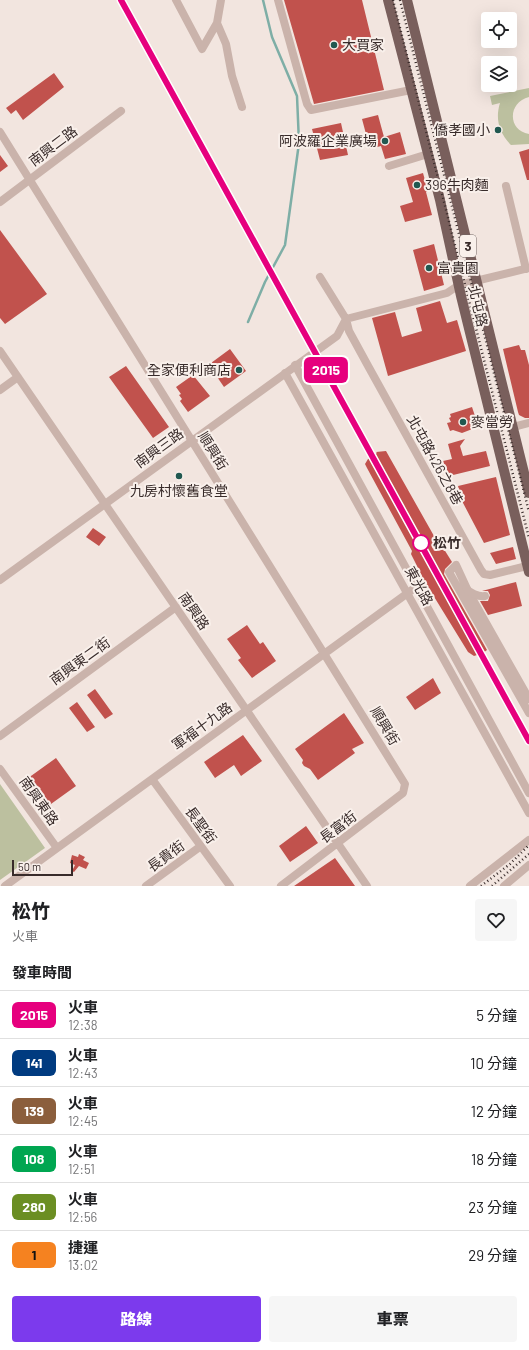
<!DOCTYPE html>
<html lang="zh-TW">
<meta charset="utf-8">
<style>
body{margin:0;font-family:Barlow,"Noto Sans TC",sans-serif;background:#f6f6f6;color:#202124;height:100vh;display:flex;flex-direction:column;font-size:15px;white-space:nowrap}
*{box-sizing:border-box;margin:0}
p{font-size:13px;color:#757577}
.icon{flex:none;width:22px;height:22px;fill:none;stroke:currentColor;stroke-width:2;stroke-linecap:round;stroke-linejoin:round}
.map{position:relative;height:886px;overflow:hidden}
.panel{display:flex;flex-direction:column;background:#fff;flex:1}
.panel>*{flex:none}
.badge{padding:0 8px;border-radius:6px;font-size:14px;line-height:26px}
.tools{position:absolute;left:481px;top:12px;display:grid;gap:8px}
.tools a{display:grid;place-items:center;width:36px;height:36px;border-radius:4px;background:#fff;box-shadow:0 4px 16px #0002;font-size:20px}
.scale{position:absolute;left:12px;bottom:10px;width:61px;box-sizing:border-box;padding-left:4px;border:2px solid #382b2a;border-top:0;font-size:11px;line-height:14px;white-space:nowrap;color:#382b2a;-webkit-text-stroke:3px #f9f0eb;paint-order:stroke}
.map>.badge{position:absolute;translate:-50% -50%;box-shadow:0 0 0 2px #fff}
h2{padding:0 12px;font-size:15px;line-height:36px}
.round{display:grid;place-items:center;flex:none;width:42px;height:42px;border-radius:4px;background:#f6f6f6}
.headline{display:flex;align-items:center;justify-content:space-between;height:68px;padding:0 12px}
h1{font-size:19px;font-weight:800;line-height:30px}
.primary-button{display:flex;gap:8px;margin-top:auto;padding:8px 12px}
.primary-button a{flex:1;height:46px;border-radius:4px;background:#7c3aed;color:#fff;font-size:16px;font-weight:800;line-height:46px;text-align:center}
.primary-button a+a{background:#f6f6f6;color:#202124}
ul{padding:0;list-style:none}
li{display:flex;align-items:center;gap:12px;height:48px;padding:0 12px;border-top:1px solid #e0e0e0}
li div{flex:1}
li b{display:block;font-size:15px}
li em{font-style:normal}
li .badge{min-width:44px;font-weight:700;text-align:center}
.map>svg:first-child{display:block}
.green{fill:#bcc09f}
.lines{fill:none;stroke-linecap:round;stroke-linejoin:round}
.stream{stroke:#7eaea6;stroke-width:2.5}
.building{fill:#c1524d}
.minor{stroke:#cab3ab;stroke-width:8}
.major{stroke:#795f5c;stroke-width:10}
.rail{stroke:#382b2a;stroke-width:2.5;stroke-dasharray:1 3;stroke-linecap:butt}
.minor-bridge{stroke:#cab3ab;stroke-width:8}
.line-casing{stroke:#fff;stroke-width:9}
.line{stroke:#e6007e;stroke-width:6}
.poi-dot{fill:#215850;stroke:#f9f0eb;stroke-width:1.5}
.stop-dot{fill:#fff;stroke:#e6007e;stroke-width:2}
.labels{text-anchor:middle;stroke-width:4;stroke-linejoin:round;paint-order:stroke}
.shield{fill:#f9f0eb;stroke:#726664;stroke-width:1}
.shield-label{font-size:13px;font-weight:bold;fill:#382b2a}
.poi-label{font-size:14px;fill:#382b2a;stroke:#f9f0eb;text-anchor:start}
.street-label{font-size:14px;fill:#382b2a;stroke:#f9f0eb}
.stop-label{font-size:14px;font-weight:bold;fill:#382b2a;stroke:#f9f0eb;text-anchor:start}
</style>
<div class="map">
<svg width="529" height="886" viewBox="0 0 529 886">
<rect width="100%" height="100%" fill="#f2e5df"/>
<!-- green -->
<path class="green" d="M529,88V97C508,102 507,130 529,134V144L511,145C499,133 495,119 500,103L492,105L490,96Z
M0,784L45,848L0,880Z"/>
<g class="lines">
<!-- stream -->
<path class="stream" d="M248,322L265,282L285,245L299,143L297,96L272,37L263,0"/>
</g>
<!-- building -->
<path class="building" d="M284,0H362L384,90L314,104Z
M54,73L64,87L23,120L16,110L11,114L6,108Z
M378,115L384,137L400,132L406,154L385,159L381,146L370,149L362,119Z
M341,123L348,155L320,160L312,129Z
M529,149V180H527L519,152Z
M0,155L8,166L0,172Z
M423,173L428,191L426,192L432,215L405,222L400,206L413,202L406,178Z
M0,230L47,294L5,324L0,318Z
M434,244L444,285L424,291L413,250Z
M440,301L447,323L457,320L466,351L388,376L372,318L395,312L402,337L422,331L416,308Z
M519,345L521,350H525L529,365V418H525L519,415L518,412L503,349Z
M230,349L246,371L224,387L213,371L215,369L211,363Z
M126,366L169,427L153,438L109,377Z
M193,375L210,396L188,412L180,401L182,399L179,395L181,394L176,387Z
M472,407L478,425L474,426L475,428L462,433L453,430L450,431L447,423L451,422L449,418L451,417L450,414Z
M465,439L460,446L463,456L486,451L490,466L449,476L443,461L452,459L448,444Z
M386,451L434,536L437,538L452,562L445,569L444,574L487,650L483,653L474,656L468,652L425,582L411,554L412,551L367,468L365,464L368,459L377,453L376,452Z
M496,477L510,535L484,543L462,501L458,486Z
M93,528L106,537L99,546L86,537Z
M513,547L516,559L496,564L490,553Z
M516,582L522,606L488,615L480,601H488L490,595L488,591H482Z
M247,625L260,644L263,642L276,661L252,678L238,660L241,658L227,639Z
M433,678L441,693L415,710L406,697Z
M95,689L113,714L105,719L87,695Z
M77,702L95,727L87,732L69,708Z
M344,713L364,743L352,749L355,753L318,780L310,769L304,766L302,763L303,760L295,749Z
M243,735L262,761L241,776L234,765L215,778L204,762Z
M56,758L76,786L44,809L24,781Z
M306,826L318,843L290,862L279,846Z
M79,854L85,857L83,860L89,863L86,869L79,866L74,872L72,871L75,865L70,863L72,855L78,857Z
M335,858L355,886H294Z"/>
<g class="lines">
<!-- minor -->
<path class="minor" d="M176,0L202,49L217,23
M221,0L217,23L226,44L232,76L242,107
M278,0L307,104L311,110L411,90
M0,132L405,784L403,793L281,886
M389,166L428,154
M506,186L526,269
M0,202L121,111
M320,277L346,319L447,293L459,285L529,268
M346,319L349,331L367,364L481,570L484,574L490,575L527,566
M0,351L367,886
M295,365L529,793
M285,373L529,813
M0,390L18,377
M513,427L529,423
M0,580L337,336L346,319
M529,699L468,591L456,565L449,572L529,713
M0,736L176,607
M0,769L57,848
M152,779L230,886
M5,886L416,587
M146,886L201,846
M470,886L529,840
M504,886L529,865"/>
<!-- major -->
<path class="major" d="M388,0L440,200L461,296L529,572
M407,0L529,493"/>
<!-- rail -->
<path class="rail" d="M121,0L529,741
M393,0L529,538
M400,0L529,512
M481,886L510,864L529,845
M492,886L529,854"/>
<!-- minor-bridge -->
<path class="minor-bridge" d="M466,588C469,593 479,597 485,596"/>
</g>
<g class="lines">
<defs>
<path id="line" d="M121,0L529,741"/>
</defs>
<!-- line casing -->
<use href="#line" class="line-casing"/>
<!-- line -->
<use href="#line" class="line"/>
</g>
<!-- markers -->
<g class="poi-dot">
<circle cx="334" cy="45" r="4"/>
<circle cx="498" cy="130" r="4"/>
<circle cx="385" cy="141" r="4"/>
<circle cx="417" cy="185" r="4"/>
<circle cx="429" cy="268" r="4"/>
<circle cx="239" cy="370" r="4"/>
<circle cx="463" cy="422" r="4"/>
<circle cx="179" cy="476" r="4"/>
</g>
<circle class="stop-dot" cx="421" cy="543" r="8"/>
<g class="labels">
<!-- shield labels -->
<rect class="shield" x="460" y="235" width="16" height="22" rx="3"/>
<g class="shield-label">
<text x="468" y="251">3</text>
</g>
<!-- poi labels -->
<g class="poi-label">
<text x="342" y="50">大買家</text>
<text x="490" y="135" text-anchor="end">僑孝國小</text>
<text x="377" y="146" text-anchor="end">阿波羅企業廣場</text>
<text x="425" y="190">396牛肉麵</text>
<text x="437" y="273">富貴園</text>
<text x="231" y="375" text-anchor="end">全家便利商店</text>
<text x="471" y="427">麥當勞</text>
<text x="179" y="496" text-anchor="middle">九房村懷舊食堂</text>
</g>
<!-- street labels -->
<g class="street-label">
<text transform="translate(53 146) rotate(-37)" y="5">南興二路</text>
<text transform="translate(478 306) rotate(77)" y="5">北屯路</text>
<text transform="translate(159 448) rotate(-36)" y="5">南興三路</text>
<text transform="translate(213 451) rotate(58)" y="5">順興街</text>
<text transform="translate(435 460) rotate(61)" y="5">北屯路426之8巷</text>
<text transform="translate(419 586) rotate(61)" y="5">東光路</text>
<text transform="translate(194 611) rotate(56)" y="5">南興路</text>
<text transform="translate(80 661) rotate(-36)" y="5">南興東二街</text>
<text transform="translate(202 726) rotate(-36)" y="5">軍福十九路</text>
<text transform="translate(385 726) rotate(59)" y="5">順興街</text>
<text transform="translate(39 801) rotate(55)" y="5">南興東路</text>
<text transform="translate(201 825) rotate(54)" y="5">長聖街</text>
<text transform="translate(338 827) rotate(-37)" y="5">長富街</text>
<text transform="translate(166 856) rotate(-36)" y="5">長貴街</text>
</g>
<!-- stop labels -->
<g class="stop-label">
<text x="433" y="548">松竹</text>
</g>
</g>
</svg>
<div class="tools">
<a><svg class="icon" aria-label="locate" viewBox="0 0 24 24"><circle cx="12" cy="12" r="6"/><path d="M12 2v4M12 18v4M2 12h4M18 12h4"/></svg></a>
<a><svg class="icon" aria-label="layers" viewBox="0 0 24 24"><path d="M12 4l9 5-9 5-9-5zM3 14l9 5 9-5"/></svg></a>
</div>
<div class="scale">50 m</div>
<b class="badge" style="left:326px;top:370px;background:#e6007e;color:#fff">2015</b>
</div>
<section class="panel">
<div class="headline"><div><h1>松竹</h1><p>火車</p></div><a class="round"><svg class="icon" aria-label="heart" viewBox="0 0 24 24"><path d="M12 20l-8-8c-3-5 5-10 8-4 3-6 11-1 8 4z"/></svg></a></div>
<h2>發車時間</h2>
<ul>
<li><span class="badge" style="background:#e6007e;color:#fff">2015</span><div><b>火車</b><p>12:38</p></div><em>5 分鐘</em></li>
<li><span class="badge" style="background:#003b80;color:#fff">141</span><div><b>火車</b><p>12:43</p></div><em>10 分鐘</em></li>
<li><span class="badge" style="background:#8b5e3c;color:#fff">139</span><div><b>火車</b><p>12:45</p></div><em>12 分鐘</em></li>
<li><span class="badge" style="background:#00a651;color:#fff">108</span><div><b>火車</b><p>12:51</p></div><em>18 分鐘</em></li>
<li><span class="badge" style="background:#6b8e23;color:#fff">280</span><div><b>火車</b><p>12:56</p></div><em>23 分鐘</em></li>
<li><span class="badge" style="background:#f58220;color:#111">1</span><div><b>捷運</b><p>13:02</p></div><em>29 分鐘</em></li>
</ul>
<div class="primary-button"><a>路線</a><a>車票</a></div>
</section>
